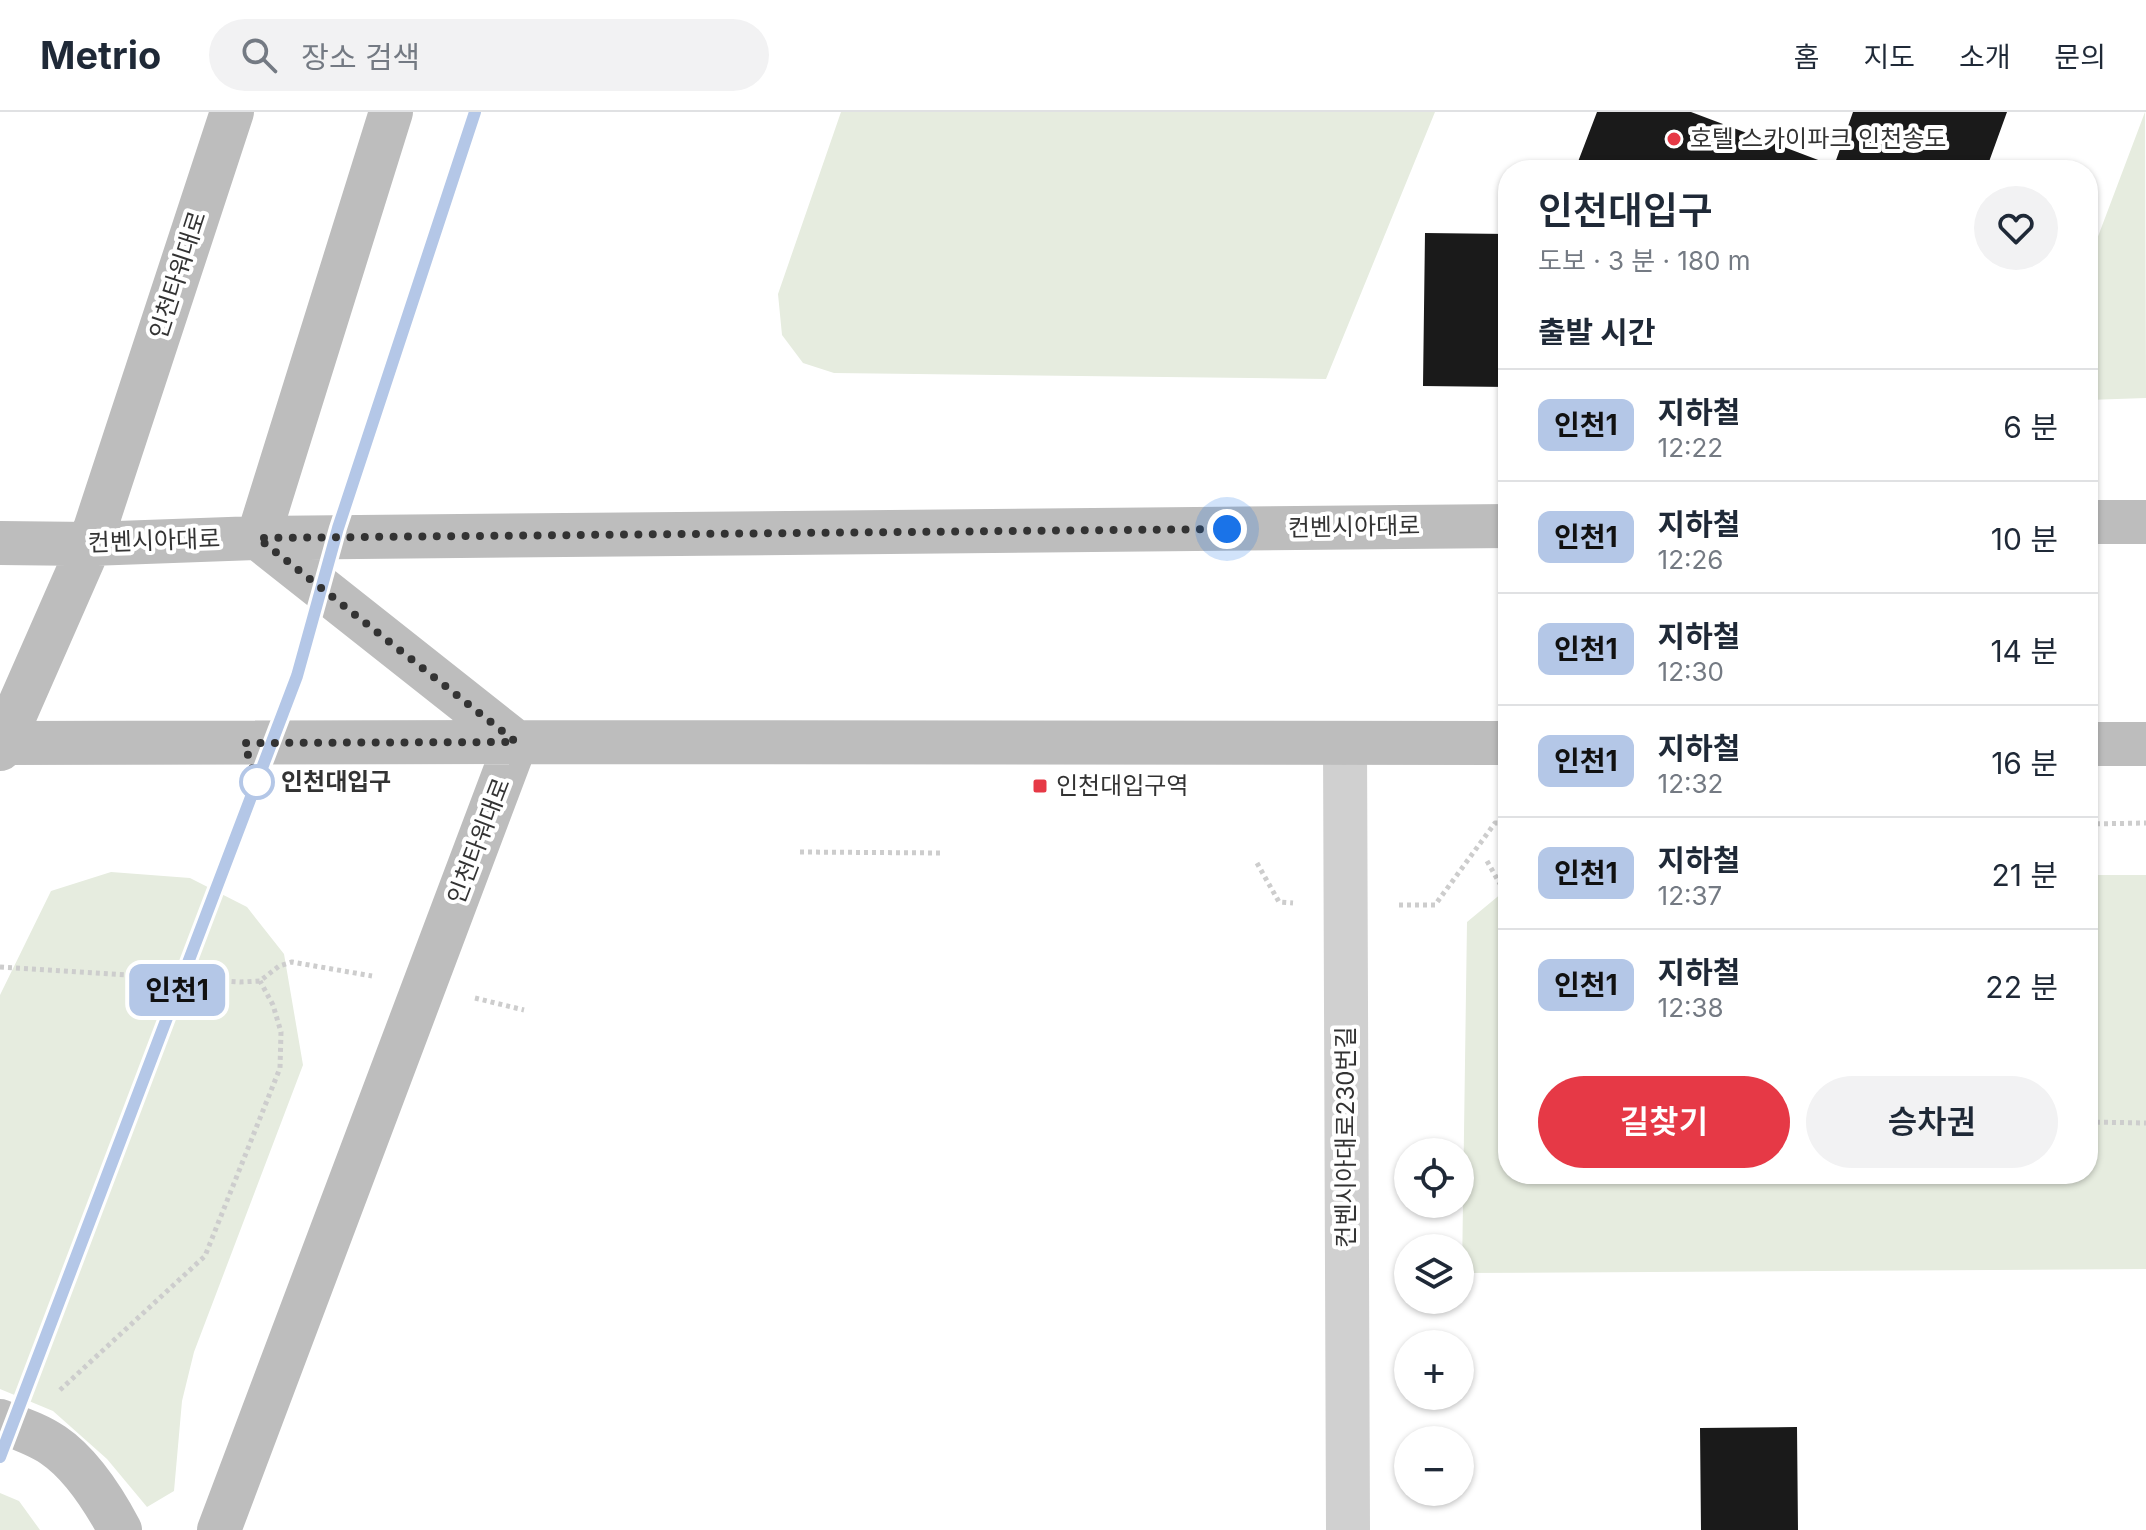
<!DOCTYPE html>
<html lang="ko">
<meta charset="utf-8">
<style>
body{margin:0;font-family:Inter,"Noto Sans KR",sans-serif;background:#f2f2f3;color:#1f2937;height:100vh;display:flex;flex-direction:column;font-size:30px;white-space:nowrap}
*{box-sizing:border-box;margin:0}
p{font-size:26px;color:#747a83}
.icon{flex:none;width:44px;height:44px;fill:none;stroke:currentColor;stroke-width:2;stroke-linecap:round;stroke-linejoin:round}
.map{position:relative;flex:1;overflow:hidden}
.drawer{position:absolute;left:1498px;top:48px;width:600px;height:1024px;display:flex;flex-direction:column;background:#fff;border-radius:32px;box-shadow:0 2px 6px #0004}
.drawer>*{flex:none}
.badge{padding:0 16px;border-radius:12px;font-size:28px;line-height:52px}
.controls{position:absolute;left:1394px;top:1026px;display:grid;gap:16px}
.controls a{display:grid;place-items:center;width:80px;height:80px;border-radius:50%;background:#fff;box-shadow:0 2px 6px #0004;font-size:40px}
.you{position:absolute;width:40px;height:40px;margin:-20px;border:6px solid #fff;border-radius:50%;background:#1a73e8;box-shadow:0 0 0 12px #1a73e833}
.map>.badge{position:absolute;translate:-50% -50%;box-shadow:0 0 0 4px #fff}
h2{padding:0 40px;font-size:30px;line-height:72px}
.round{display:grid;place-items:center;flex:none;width:84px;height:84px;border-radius:42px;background:#f2f2f3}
.overview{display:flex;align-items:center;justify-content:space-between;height:136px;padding:0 40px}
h1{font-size:38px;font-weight:600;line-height:60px}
.button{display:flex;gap:16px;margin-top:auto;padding:16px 40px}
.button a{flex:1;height:92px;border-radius:48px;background:#e63946;color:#fff;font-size:32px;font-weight:600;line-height:92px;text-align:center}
.button a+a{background:#f2f2f3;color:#1f2937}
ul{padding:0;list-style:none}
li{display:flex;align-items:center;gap:24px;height:112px;padding:0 40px;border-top:2px solid #e0e1e3}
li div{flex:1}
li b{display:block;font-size:30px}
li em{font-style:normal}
li .badge{min-width:88px;font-weight:700;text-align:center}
header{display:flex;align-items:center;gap:48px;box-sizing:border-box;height:112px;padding:0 40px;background:#fff;border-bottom:2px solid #e0e1e3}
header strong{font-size:38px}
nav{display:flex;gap:44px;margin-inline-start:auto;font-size:28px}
.search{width:560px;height:72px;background:#f2f2f3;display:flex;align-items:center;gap:20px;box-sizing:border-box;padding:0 28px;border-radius:44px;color:#747a83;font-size:30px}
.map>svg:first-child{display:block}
.green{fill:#e6ecdf}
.building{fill:#1a1a1a}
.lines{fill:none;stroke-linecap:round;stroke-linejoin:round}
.path{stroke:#cdcdcd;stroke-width:5;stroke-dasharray:4 4;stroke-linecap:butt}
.street{stroke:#d0d0d0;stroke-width:44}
.secondary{stroke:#bdbdbd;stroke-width:44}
.line-casing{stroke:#fff;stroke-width:18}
.line{stroke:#b4c7e7;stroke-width:12}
.walk{stroke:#333;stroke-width:8;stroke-dasharray:0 14.4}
.poi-dot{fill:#e63946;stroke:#fff;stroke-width:3}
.stop-dot{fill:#fff;stroke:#b4c7e7;stroke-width:4}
.labels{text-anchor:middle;stroke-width:8;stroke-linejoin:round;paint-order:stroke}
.poi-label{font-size:24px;fill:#333;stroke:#fff;text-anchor:start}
.street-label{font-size:24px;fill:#333;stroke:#fff}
.stop-label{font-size:24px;font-weight:bold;fill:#333;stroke:#fff;text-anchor:start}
</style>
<header>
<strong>Metrio</strong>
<div class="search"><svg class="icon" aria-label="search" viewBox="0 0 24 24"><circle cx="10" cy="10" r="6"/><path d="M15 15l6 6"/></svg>장소 검색</div>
<nav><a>홈</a><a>지도</a><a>소개</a><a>문의</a></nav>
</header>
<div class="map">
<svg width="2146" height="1418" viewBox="0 0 2146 1418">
<rect width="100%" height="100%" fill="#fff"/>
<!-- green -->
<path class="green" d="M841,0H1435L1326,267L834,261L803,251L782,223L778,182Z
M2145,0L2146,286L2088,288V151Z
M111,760L190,766L247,795L284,842L303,953L194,1240L182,1289L174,1379L147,1395L107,1347L53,1299L0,1277V883L51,779Z
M2088,763H2146V1157L1462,1161L1467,810L1508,776V1062H2088Z
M0,1381L19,1389L40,1418H0Z"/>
<!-- building -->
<path class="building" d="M1597,0H1691L1834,54L1853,0H2007L1986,58H1585L1576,55Z
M1425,121L1508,122V275L1423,274Z
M1797,1315L1798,1418H1701L1700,1316Z"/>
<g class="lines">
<!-- path -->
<path class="path" d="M2088,712L2146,711
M800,740L944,741
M1487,749L1508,786
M1257,751L1279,790L1293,791
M1399,793H1435L1495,711H1508
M0,855L240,870L260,869L279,854L292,850L372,864
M475,886L524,898
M2088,1010L2146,1011
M60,1278L205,1144L280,956L281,920L273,893L260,869"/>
<!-- street -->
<path class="street" d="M1345,631L1348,1418"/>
<!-- secondary -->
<path class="secondary" d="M2088,410H2146
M0,431L90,432L258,426L1508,414
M0,631L516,630L1508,631
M2088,632H2146
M0,637L90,432L232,0
M0,1309C18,1316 37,1322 53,1333C81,1352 104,1388 120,1418
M219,1418L516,630L258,426L391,0"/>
</g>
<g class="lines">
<defs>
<path id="line" d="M0,1345L297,564L338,416L475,0"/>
</defs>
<!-- line casing -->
<use href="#line" class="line-casing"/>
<!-- line -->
<use href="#line" class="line"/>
<!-- walk -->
<path class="walk" d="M257,670L244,631L516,630L258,426L1227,417"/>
</g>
<!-- markers -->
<g class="poi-dot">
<circle cx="1674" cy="27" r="8"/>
<rect x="1032" y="666" width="16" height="16" rx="4"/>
</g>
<circle class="stop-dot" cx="257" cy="670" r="16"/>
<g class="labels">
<!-- poi labels -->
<g class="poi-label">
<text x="1690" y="35">호텔 스카이파크 인천송도</text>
<text x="1056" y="682">인천대입구역</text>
</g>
<!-- street labels -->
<g class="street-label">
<text transform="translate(178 163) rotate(-72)" y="8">인천타워대로</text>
<text transform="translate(1354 415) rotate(-1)" y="8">컨벤시아대로</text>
<text transform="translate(154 429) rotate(-2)" y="8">컨벤시아대로</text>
<text transform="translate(479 729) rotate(-69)" y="8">인천타워대로</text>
<text transform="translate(1346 1025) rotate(-90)" y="8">컨벤시아대로230번길</text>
</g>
<!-- stop labels -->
<g class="stop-label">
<text x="281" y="678">인천대입구</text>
</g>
</g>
</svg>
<div class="controls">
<a><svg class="icon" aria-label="locate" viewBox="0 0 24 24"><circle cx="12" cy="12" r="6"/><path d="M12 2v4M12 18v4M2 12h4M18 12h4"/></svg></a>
<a><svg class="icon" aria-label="layers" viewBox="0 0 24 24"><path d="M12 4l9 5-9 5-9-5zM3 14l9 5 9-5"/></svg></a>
<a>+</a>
<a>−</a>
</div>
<div class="you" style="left:1227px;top:417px"></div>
<b class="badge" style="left:177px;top:878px;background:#b4c7e7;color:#111">인천1</b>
<section class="drawer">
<div class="overview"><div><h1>인천대입구</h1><p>도보 · 3 분 · 180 m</p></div><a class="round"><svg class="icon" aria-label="heart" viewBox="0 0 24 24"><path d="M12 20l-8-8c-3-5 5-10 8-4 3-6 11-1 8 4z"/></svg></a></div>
<h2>출발 시간</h2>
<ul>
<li><span class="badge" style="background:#b4c7e7;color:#111">인천1</span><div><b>지하철</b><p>12:22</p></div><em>6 분</em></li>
<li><span class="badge" style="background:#b4c7e7;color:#111">인천1</span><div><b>지하철</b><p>12:26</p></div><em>10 분</em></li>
<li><span class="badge" style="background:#b4c7e7;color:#111">인천1</span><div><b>지하철</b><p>12:30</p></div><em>14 분</em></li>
<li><span class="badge" style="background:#b4c7e7;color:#111">인천1</span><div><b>지하철</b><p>12:32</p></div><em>16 분</em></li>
<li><span class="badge" style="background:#b4c7e7;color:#111">인천1</span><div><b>지하철</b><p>12:37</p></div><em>21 분</em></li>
<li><span class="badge" style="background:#b4c7e7;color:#111">인천1</span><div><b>지하철</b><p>12:38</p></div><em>22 분</em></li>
</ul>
<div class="button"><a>길찾기</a><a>승차권</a></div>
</section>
</div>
